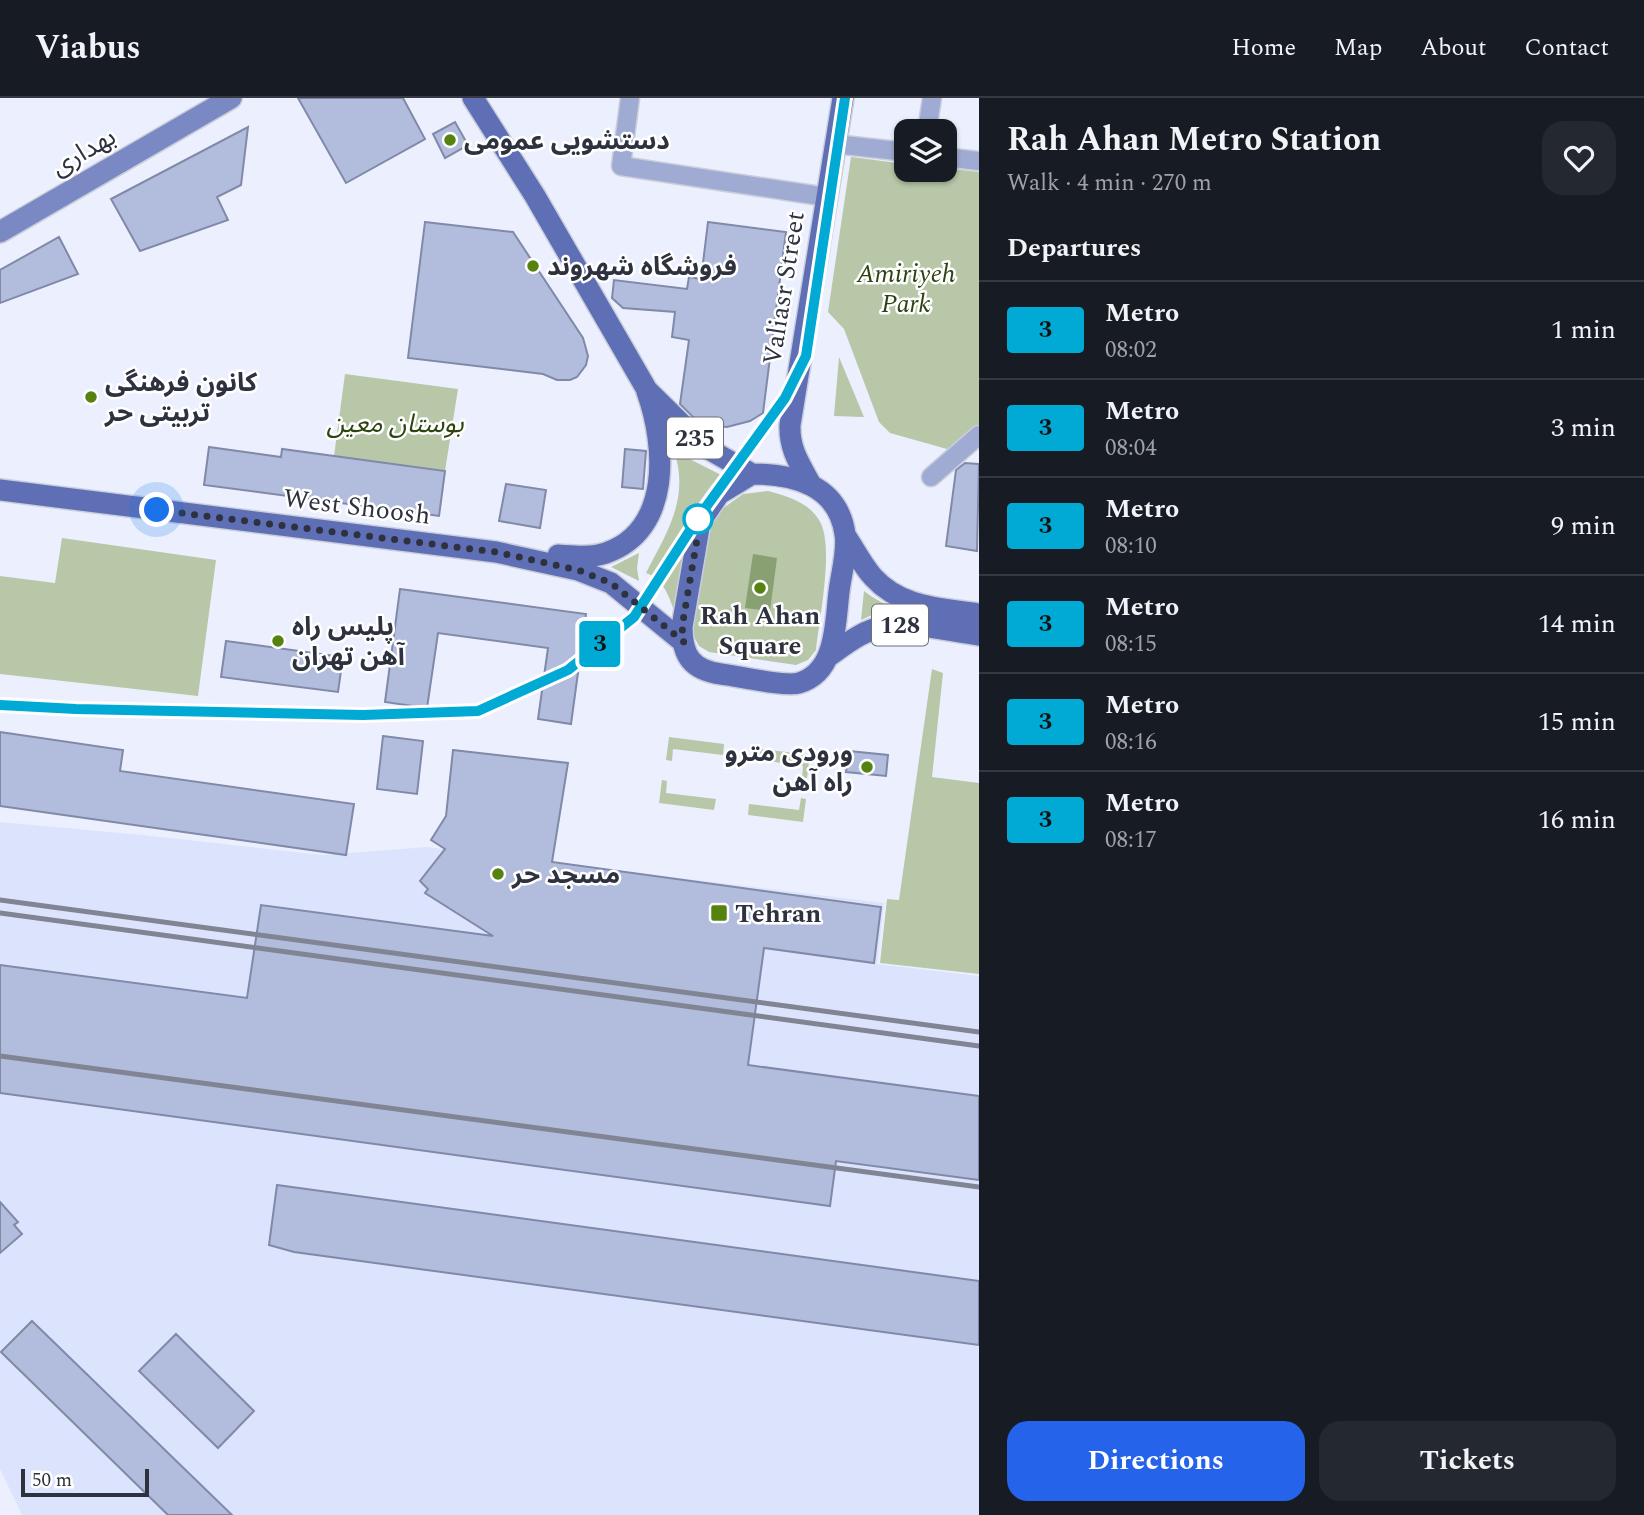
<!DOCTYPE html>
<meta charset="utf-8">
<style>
body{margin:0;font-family:Spectral,"Noto Sans Arabic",serif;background:#242831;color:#f1f3f6;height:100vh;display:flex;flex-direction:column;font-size:26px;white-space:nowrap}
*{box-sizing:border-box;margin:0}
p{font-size:23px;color:#9ea1a6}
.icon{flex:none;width:38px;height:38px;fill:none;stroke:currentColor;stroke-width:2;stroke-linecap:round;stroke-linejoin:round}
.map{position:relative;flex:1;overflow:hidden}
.sheet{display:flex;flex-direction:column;background:#171b24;width:665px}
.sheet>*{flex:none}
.badge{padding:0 14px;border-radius:5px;font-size:24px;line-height:46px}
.buttons{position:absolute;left:894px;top:21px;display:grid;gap:14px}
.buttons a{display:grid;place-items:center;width:63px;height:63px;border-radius:14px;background:#171b24;box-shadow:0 2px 5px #0004;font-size:35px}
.scale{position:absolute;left:21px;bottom:18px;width:128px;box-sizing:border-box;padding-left:7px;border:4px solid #2e313e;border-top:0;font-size:19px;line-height:24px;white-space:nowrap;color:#2e313e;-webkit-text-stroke:5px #fff;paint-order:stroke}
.you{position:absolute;width:35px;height:35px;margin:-18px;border:5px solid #fff;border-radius:50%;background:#1a73e8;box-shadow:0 0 0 10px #1a73e833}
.map>.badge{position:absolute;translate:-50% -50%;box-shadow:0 0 0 4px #fff}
h2{padding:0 28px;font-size:26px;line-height:63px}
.round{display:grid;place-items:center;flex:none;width:74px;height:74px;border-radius:21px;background:#242831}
.headline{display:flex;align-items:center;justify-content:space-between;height:119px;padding:0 28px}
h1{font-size:33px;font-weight:700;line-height:52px}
.primary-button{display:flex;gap:14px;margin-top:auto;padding:14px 28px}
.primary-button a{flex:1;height:80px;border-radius:21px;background:#2563eb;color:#fff;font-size:28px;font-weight:700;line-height:80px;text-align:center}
.primary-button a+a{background:#242831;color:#f1f3f6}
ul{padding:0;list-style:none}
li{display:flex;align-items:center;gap:21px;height:98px;padding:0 28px;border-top:2px solid #363941}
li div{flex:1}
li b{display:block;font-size:26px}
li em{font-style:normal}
li .badge{min-width:77px;font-weight:700;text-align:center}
header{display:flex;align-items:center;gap:42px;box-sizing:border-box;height:98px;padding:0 35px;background:#171b24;border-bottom:2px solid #363941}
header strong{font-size:33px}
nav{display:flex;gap:38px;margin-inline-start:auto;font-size:24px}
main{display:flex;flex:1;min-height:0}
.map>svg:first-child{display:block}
.built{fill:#dce3fc}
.green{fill:#b7c7a8}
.water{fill:#88a072}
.building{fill:#b2bcdd;stroke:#8189a8;stroke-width:2}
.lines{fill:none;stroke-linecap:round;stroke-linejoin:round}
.street-casing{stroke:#cacedb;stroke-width:21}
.secondary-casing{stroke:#cacedb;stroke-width:24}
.primary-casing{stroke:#cacedb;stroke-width:24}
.street{stroke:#a0abd3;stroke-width:18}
.secondary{stroke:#7a89c3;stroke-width:21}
.primary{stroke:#5f6fb6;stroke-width:21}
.rail{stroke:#818492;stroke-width:5}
.line-casing{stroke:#fff;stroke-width:16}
.line{stroke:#00aad4;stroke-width:10}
.walk{stroke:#2e313e;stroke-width:7;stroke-dasharray:0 12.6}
.poi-dot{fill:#568310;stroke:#fff;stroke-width:2.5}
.stop-dot{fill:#fff;stroke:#00aad4;stroke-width:3.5}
.labels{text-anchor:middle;stroke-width:5;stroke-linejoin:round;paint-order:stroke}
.shield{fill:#fff;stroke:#6d6f78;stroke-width:2}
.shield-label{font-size:24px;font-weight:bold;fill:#2e313e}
.poi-label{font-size:26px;font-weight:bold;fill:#2e313e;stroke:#fff;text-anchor:start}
.street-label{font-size:26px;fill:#2e313e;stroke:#fff}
.park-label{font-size:26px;font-style:italic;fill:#2d4310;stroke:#fff}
</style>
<header>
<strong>Viabus</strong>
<nav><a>Home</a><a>Map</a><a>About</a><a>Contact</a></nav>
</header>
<main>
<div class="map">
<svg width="979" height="1417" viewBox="0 0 979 1417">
<rect width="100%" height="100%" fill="#ecf0fe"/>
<!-- built -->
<path class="built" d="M0,724L142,737L323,757L427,749L884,805L877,866L979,878V1417H22L0,1371Z"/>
<!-- green -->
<path class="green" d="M851,59L906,66V72L945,70L979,74V331L954,353L890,335L879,324L844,231L828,214Z
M839,259L864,319L834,318Z
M345,276L458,291L445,373L334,358Z
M674,353L727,380L675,515C669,499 664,481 646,475C667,434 690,400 674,353Z
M768,393C787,398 808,404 819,422C835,446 819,522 816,552L808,562L796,567L709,554L699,548L692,535L705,437L722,411L743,396Z
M62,440L216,462L198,598L0,576V478L55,485Z
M639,455L637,470L639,483L611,469Z
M864,493C884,509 905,514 930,519L872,517L861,522Z
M932,571L943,575L932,679L979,685V876L880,865L887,801L899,802Z
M669,639L724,646L723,657L673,651L672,663L666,662Z
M755,650L810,657L807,680H802L803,668L754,661Z
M662,682L667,683L666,695L716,701L714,712L659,705Z
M801,700L806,701L803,724L748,717L749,706L799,712Z"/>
<!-- water -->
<path class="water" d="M753,456L777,460L770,513L745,510Z"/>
<!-- building -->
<path class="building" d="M298,0H403L425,41L346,85Z
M455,24L468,47L445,60L433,36Z
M248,29L241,87L217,99L228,122L140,153L111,101Z
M425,124L513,134L583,240L588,258L586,267L577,279L570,282H557L543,276L408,260Z
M708,124L786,134L763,315L750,323L727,329L708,327L697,323L680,306L689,242L672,239L675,214L623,210L612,200L614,182L687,191L689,179L701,181Z
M59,139L78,176L0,205V172Z
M209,349L281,359L282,351L445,373L439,418L204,387Z
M625,351L646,353L643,391L622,389Z
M965,365L979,366L977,453L946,448L956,372Z
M506,386L546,392L540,430L499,423Z
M400,491L586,516L571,626L538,621L548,550L438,535L427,610L385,604Z
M226,543L343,559L338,594L221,579Z
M0,634L123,652L120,673L354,706L346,757L0,708Z
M383,638L423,643L417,696L377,691Z
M453,652L568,665L552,764L881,809L874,865L764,850L748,967L979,998V1082L836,1063L830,1108L0,995V867L247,900L261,807L493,838L425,795L428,791L420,783L445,751L431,742L446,718Z
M849,653L888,657L886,678L846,674Z
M277,1087L979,1183V1247L294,1154L269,1147Z
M0,1104L18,1124L14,1127L22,1136L0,1155Z
M32,1223L232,1417H168L1,1254Z
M176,1236L254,1313L218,1350L139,1273Z"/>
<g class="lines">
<defs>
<path id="street" d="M630,0L621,68L827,99
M927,33L932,0
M835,46L906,54
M945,59L979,63
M931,379L979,337"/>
<path id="secondary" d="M0,134L231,0"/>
<path id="primary" d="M473,0L535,98L647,292L705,349L752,376
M752,376C794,376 838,387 845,436C848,453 841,476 839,494C835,525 837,574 799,585C785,589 738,578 721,576C692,572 682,558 682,529L700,424L719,396Z
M810,385C799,365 789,350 790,327L843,0
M0,392L496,454L578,472L611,485L683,544
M845,437C854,450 862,467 873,479C901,510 940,510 979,516
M558,457C574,458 591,460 606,455C672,432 666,347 647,294
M829,558C846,546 865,531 886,528C911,523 953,534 979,537"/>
</defs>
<!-- street casing -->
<use href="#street" class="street-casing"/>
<!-- secondary casing -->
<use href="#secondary" class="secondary-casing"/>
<!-- primary casing -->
<use href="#primary" class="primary-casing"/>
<!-- street -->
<use href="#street" class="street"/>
<!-- secondary -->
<use href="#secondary" class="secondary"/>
<!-- primary -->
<use href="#primary" class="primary"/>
<!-- rail -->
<path class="rail" d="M0,802L979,934
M0,815L979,948
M0,958L979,1089"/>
</g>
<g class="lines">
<defs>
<path id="line" d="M0,607L76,611L363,617L478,613L568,572L634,519L698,420L785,300L806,258L845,0"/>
</defs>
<!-- line casing -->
<use href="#line" class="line-casing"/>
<!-- line -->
<use href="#line" class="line"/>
<!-- walk -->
<path class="walk" d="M157,412L496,454L578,472L611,485L684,544L682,529L700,424L698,421"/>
</g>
<!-- markers -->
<g class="poi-dot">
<circle cx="450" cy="42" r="7"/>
<circle cx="533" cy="168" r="7"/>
<circle cx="91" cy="299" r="7"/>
<circle cx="760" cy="490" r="7"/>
<circle cx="278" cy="543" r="7"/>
<circle cx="867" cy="669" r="7"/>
<circle cx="498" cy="776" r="7"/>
<rect x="710" y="806" width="18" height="18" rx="3.5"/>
</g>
<circle class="stop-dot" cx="698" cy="421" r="14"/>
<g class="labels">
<!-- shield labels -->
<g class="shield">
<rect x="667" y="319.5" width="56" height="41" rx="5"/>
<rect x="872" y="506.5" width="56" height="41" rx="5"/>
</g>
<g class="shield-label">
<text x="695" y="348">235</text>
<text x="900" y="535">128</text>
</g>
<!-- poi labels -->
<g class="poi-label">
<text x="464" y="51">دستشویی عمومی</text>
<text x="547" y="177">فروشگاه شهروند</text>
<text x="105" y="293">کانون فرهنگی<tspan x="105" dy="30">تربیتی حر</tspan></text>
<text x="760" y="526" text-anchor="middle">Rah Ahan<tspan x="760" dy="30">Square</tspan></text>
<text x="292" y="537">پلیس راه<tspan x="292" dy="30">آهن تهران</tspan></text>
<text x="853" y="663" text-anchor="end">ورودی مترو<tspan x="853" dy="30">راه آهن</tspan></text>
<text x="512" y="785">مسجد حر</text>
<text x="735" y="824">Tehran</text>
</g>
<!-- street labels -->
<g class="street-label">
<text transform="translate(83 53) rotate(-30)" y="9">بهداری</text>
<text transform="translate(783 190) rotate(-81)" y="9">Valiasr Street</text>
<text transform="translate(357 408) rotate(7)" y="9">West Shoosh</text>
</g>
<!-- park labels -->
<g class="park-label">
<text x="906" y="184">Amiriyeh<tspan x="906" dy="30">Park</tspan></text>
<text x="395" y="334">بوستان معین</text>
</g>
</g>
</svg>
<div class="buttons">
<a><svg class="icon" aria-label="layers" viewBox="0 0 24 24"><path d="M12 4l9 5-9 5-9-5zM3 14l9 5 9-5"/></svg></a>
</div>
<div class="scale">50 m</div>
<div class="you" style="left:157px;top:412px"></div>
<b class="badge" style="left:600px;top:546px;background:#00aad4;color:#111">3</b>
</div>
<section class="sheet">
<div class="headline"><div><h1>Rah Ahan Metro Station</h1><p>Walk · 4 min · 270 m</p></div><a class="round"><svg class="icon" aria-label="heart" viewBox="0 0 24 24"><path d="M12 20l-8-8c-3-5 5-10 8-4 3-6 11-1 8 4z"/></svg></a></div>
<h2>Departures</h2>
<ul>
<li><span class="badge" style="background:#00aad4;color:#111">3</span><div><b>Metro</b><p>08:02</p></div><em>1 min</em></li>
<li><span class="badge" style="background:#00aad4;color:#111">3</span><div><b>Metro</b><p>08:04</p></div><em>3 min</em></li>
<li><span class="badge" style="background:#00aad4;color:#111">3</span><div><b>Metro</b><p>08:10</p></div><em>9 min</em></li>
<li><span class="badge" style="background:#00aad4;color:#111">3</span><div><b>Metro</b><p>08:15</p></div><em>14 min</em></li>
<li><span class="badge" style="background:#00aad4;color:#111">3</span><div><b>Metro</b><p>08:16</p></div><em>15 min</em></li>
<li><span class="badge" style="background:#00aad4;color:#111">3</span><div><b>Metro</b><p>08:17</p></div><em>16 min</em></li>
</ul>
<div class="primary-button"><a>Directions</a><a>Tickets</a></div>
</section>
</main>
